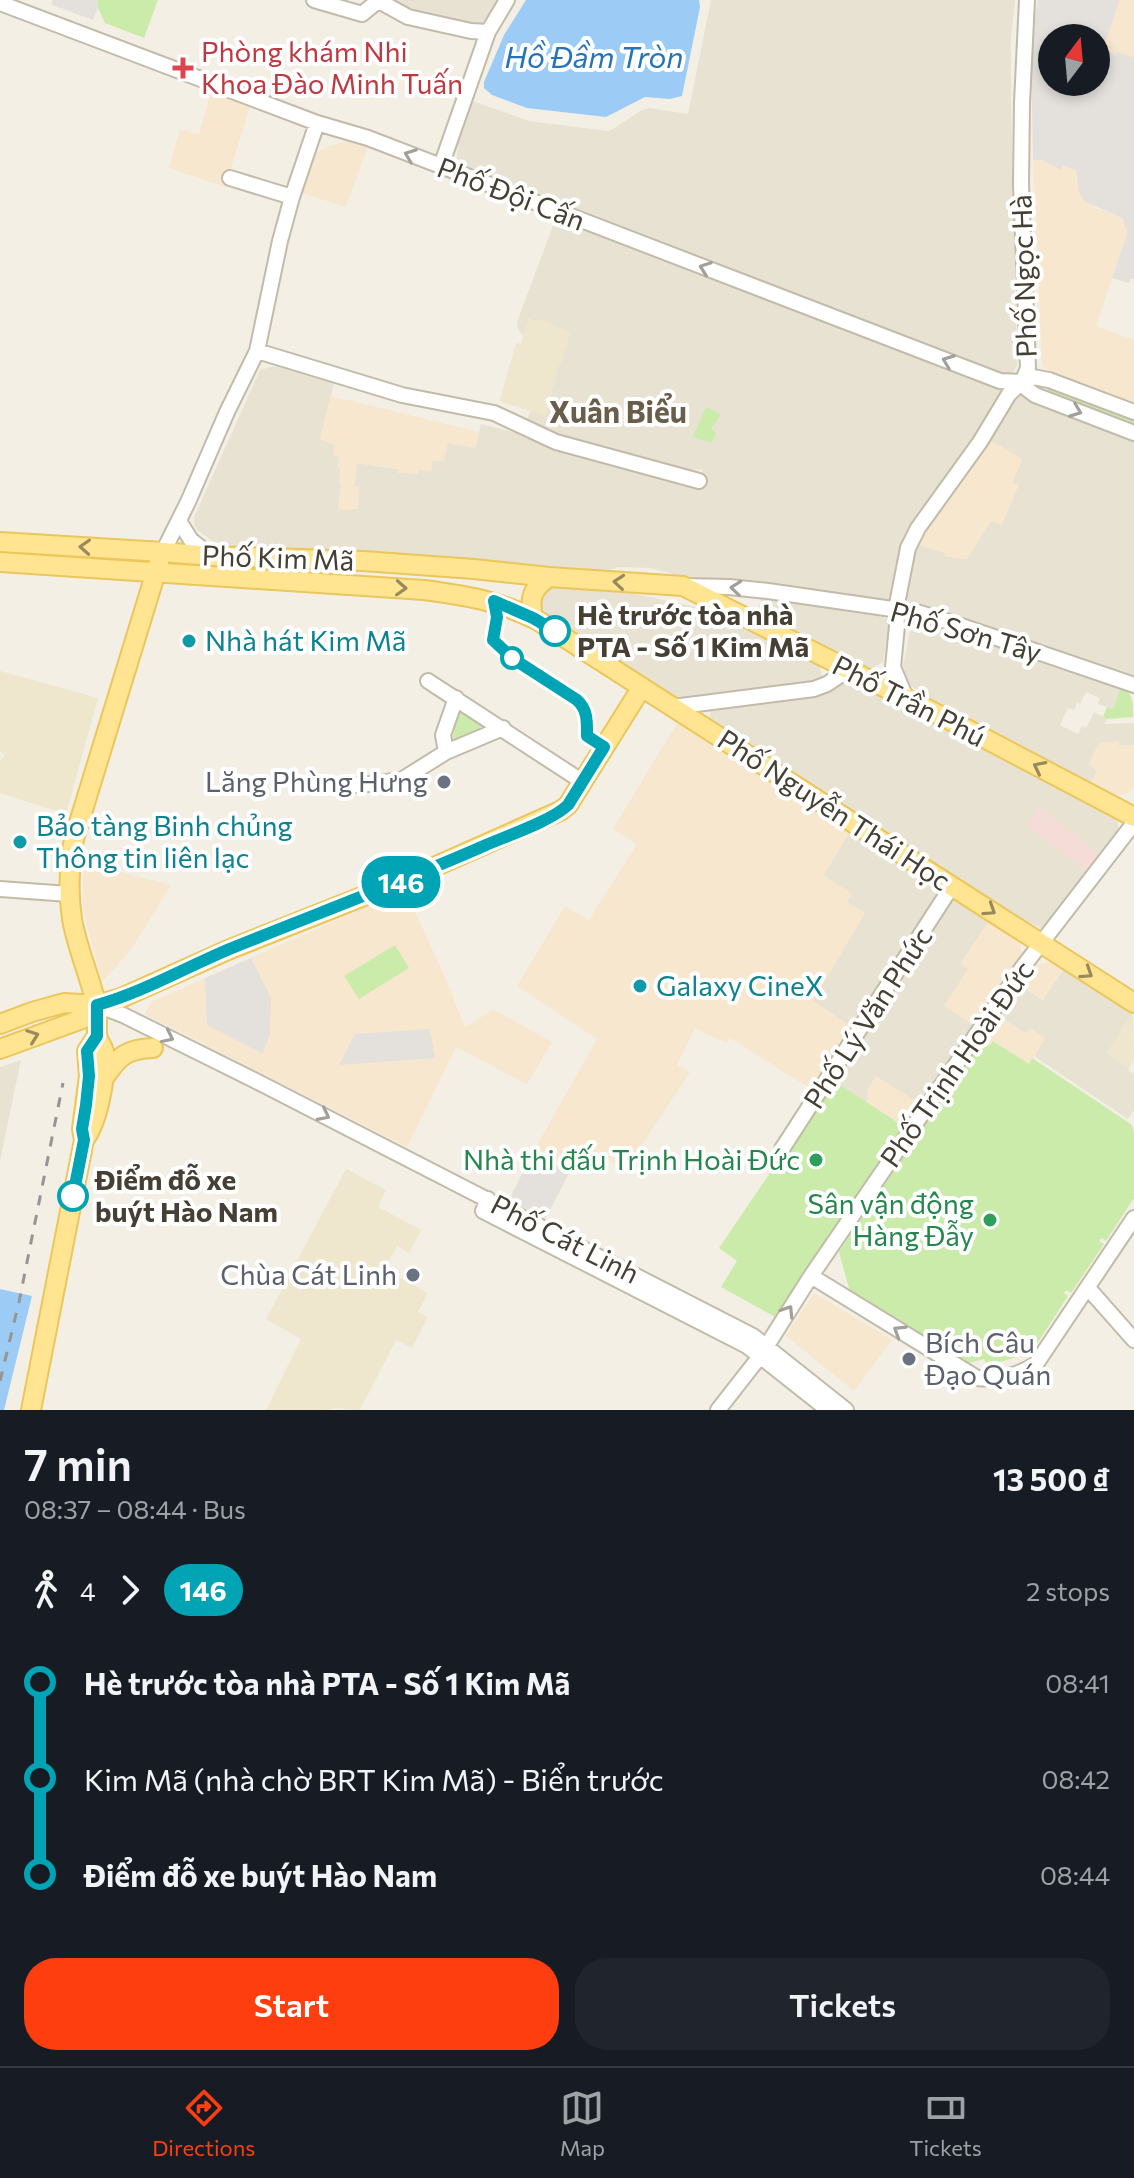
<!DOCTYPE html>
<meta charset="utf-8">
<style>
body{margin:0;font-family:Commissioner,sans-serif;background:#20242c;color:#f1f3f6;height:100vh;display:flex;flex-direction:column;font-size:30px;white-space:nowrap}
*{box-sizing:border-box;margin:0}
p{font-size:26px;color:#9ea1a6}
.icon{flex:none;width:44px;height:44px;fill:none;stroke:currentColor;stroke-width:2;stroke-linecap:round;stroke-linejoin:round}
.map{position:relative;height:1410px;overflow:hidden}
.details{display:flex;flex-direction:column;background:#171b24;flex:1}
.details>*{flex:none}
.badge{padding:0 16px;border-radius:26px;font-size:28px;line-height:52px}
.needle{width:52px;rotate:16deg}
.buttons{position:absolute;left:1038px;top:24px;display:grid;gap:16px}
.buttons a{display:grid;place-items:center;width:72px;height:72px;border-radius:50%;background:#171b24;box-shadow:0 4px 12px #0003;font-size:40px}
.map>.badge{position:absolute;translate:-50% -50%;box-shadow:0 0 0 4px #fff}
.legs{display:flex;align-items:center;gap:12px;height:88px;padding:0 24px;font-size:26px}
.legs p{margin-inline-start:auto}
.head{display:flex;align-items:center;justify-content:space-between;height:136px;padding:0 24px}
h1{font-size:44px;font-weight:600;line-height:60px}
.primary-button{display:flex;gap:16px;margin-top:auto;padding:16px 24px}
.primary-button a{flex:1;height:92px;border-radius:32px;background:#ff3e10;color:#fff;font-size:32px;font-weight:600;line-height:92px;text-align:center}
.primary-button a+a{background:#20242c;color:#f1f3f6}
ul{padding:0 24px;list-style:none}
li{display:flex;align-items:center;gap:28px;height:96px;font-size:30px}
li i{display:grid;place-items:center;width:12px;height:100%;margin:0 10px;background:currentColor}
li i::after{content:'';width:20px;height:20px;margin:-10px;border:6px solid;border-radius:50%;background:#171b24}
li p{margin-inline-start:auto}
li:first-child i{background:linear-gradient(#0000 50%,currentColor 0)}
li:last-child i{background:linear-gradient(currentColor 50%,#0000 0)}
.dock{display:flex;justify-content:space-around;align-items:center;height:112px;border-top:2px solid #363941;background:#171b24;font-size:22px;color:#9ea1a6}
.dock a{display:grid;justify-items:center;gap:4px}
.dock .current{color:#ff3e10}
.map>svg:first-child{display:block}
.residential{fill:#e8e2d2}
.commercial{fill:#f7e7ce}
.education{fill:#eee6cd}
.medical{fill:#f5dcd7}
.green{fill:#cbebaa}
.parking{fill:#e4e1dd;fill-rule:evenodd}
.water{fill:#9cccf5}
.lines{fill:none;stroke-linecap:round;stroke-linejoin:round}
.minor-casing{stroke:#c2bba9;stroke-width:18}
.major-casing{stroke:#ebc65b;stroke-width:22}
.minor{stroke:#fff;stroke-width:14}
.major{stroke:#ffe592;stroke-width:18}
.rail{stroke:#959595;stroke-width:3;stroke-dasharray:10 10;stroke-linecap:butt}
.oneway{stroke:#a2a09a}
.oneway2{stroke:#998a5e}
.line-1-casing{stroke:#fff;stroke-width:18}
.line-1{stroke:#00a4b4;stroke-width:12}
.health-dot{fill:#e0444e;stroke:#fff;stroke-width:3}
.stop-1-dot{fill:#fff;stroke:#00a4b4;stroke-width:4}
.culture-dot{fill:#0f9aa8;stroke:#fff;stroke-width:3}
.worship-dot{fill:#6b7280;stroke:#fff;stroke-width:3}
.leisure-dot{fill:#2e9e5b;stroke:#fff;stroke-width:3}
.labels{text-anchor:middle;stroke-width:8;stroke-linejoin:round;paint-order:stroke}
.health-label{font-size:28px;fill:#be3a42;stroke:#fff;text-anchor:start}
.street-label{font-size:28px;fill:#464034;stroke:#fff}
.stop-label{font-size:28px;font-weight:bold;fill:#464034;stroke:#fff;text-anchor:start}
.culture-label{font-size:28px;fill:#0d838f;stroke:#fff;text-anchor:start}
.worship-label{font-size:28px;fill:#5b616d;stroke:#fff;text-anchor:end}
.leisure-label{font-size:28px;fill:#27864d;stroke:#fff;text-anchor:end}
.water-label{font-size:30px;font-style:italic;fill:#2674b8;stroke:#fff}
.neighbourhood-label{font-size:30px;font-weight:bold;fill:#695e4a;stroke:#fff}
</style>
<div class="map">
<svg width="1134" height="1410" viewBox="0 0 1134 1410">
<rect width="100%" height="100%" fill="#f3efe4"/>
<!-- residential -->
<path class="residential" d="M386,0H504L487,22L480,23L420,16Z
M711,0H1015L1011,39V100L1017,366L1010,377H1004L458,169L456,163L458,146L454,134L467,99L529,121L608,131L613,129L642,110L649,108L688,114Z
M556,218L1005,391V394L929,505L893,603L687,580L670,573L649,568L618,567L602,572L218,545L197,530L194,524V517L260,370L271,367H278L334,383L320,439L336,445L339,457L341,469L339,482L341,485L338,509L354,487L356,463L398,469V473L419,470L433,461L447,442L475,448L481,424L556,443L698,484L703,469L691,470L526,425L530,411L545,415L558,365H560L570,332L529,319L523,336L518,329L517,322Z
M1017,394L1134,439V679L902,604L913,543L945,553V556L967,559L991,520L1002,524L1018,486L1012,483L1022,459L986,438Z
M550,586L626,592L692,606L710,613L817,664L820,667L822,677L819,682L683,701L549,617L541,608L540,604L544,590Z
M766,597L877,613L886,617L890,622L883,662L871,669L864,667L769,619L760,614L758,609L761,600Z
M926,621L1121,687L1113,709L1098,704L1100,698L1086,692L1080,704L1077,702L1074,710L1068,708L1060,725L1078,734L1082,726L1086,728L1094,712L1107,719L1105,724L1134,723V745L1119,746V742L1099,743L1089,764L1097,771L1091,783L924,698L910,684L903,666L910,631L915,624Z
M846,681L887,700L1116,818L1118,822V832L1101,855L1039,808L1026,825L1088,872L1048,925L1041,928L1023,920L714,723L709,716L712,709Z
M850,831L945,892L857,1030L812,1001L865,913L847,902L851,894L823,876Z
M949,895L989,921L961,963L968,968L976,1027L922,1105L876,1077L868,1089L867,1103L833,1080Z
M1064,968L1133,1013L1107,1053L1129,1068L1128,1070L1134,1074V1110L1128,1119L1034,1056L1045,1038L1031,1029L1027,1034L998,1016L1019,984L1043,1000Z
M21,1060L0,1161V1067Z"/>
<!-- commercial -->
<path class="commercial" d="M1120,0H1134V58L1118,52L1116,56L1102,49Z
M212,89L251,103L225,187L169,168L180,129L199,134Z
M348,140L368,146L346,207L302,193L316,154L320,150Z
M1033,160H1041L1060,169L1063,165L1076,170V180L1093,207L1123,218L1127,234L1096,326L1134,340V405L1052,374L1042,365Z
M331,396L479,432L475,448L448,443L444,461H433L431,471L419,470L418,474L398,473V469L357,463L354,486L359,487L358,509L338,510L341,485L339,482L340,469L337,468L339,457L333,455L335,445L320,439Z
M986,438L1022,459L1012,483L1018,485L1002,525L991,521L967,559L944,556L945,553L913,543Z
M679,720L850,831L824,875L852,894L847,902L865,913L813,1001L857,1030L817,1093L730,1038L726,1043L695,1028L677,1065L690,1072L625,1170L583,1145L545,1219L509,1200L532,1154L597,1039L517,986L565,906L589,920L637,844L613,829Z
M1119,741V746L1134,745V787L1129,793L1121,795L1113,794L1091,783L1097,771L1089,764L1099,743Z
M85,863L171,885L130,951L102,982L83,910V876Z
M405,890L445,977L465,1028L493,1009L552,1042L527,1084L456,1047L407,1147L145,1014L151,1002Z
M989,921L1019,941L1022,953L1021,957L976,1027L944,1006L968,969L961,964Z
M1051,962L1064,968L1043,1000L1019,984L1033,965Z
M998,1016L1026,1034L1030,1028L1045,1038L1029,1064L994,1041L990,1046L982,1040Z
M876,1076L922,1105L906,1128L867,1103L868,1089Z
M814,1293L892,1340L854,1391L786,1336Z"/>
<!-- education -->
<path class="education" d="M528,319L538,322L540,319L551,323V325L570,331L560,366H558L551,390L553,391L546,416L502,402L500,399L516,343L521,344Z
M0,671L98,698L66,814L0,793V761L5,755L0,751Z
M1133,1013L1134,1060L1129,1068L1107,1053Z
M346,1169L386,1190L378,1207L421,1230L409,1253L397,1246L384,1269L428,1293L418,1312L428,1317L412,1348L396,1340L360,1410L335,1408L325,1410H266L301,1339L266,1319Z"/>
<!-- medical -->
<path class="medical" d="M1039,807L1101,855L1088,872L1025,825Z"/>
<!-- green -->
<path class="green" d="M97,0H158L144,38L105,23L98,8Z
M1052,387L1134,418V427L1049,394L1048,389Z
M706,407L721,414L711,429L716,432L712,443L693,437Z
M1121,687C1134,693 1133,704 1133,717L1107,719L1103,717L1107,707L1113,709Z
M462,707L488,724L486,729L458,740L453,738L457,708Z
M395,945L409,968L359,999L344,976Z
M982,1040L989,1046L993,1041L1029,1064L1032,1058L1132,1125L1134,1133V1198L1106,1241L1102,1238L1099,1241L1104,1244L1071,1293L1066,1290L1064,1293L1068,1296L1031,1353L987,1366L984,1359L962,1365L850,1292L839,1252Z
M833,1080L906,1128L777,1318L721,1287L737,1261L719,1248Z"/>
<!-- parking -->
<path class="parking" d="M52,0H97L98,8L93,20L52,5Z
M1038,0H1120L1103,48L1116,56L1118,52L1134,58V279H1131L1129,283L1112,278L1127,234L1123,218L1085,202L1079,192L1076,170L1063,165L1061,170L1041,160H1033L1031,60L1033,26ZM1052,38H1096V82H1052Z
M251,958L271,998L270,1032L263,1054L207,1025L205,978Z
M430,1029L435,1058L339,1065L355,1034Z
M532,1154L570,1172L545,1219L509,1200Z"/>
<!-- water -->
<path class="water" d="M526,0H699L700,7L682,96L670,99L645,97L606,117L527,108L492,95L484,88V82L504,35Z
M0,1289L32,1296L4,1410H0Z"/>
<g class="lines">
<defs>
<path id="minor" d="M314,0L362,14L379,0
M379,1L408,17L471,31L488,32
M0,3L317,123L368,138L1000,381L1022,382L1033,377L1049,380L1134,412
M441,166L488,32L507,0
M230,178L292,197
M257,351L402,395L494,413L556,442L699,481
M1022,382L1027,389L1035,395L1134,433
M179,521L191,540L211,556
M163,552L188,502L227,412L257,351L280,241L292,197L317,123
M684,586L729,587L768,591L920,613L953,623L1134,685
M428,681L583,782
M906,698L893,667L897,626L896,609L908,548L918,528L980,442L1009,394L1022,382L1028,368L1021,184L1022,103L1027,0
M673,707L814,689L827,684L848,670
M446,752L503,728
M343,786L381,783L403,779L446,752L443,735L456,698
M0,889L69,894
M97,1005L123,1015L254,1080L753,1336L846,1410
M782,1149L952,886
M488,1199L483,1211L747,1346L828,1410
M811,1276L977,1378C1000,1380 1017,1376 1036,1364L1134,1218
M1088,1288L1134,1340
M718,1410L761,1355L811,1276L1022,968L1134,823"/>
<path id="major" d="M0,542L163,552L211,556L363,561L474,569L549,577L683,586L967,729L1134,817
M0,562L424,590C468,596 496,600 537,620L1134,1003
M533,618C529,597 532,589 549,577
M0,1024L32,1012L64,1003L97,1005L121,998L228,950L407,879L560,811L568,805L642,687
M0,1049L82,1019L97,1005
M104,1078C119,1056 126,1049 153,1048
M84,1140C98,1122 105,1080 105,1057C105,1048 98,1042 97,1034C96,1024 99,1013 96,1003C89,974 77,948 72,919C68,892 69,866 74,839L159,562
M31,1410L84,1140L82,1129L89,1076L87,1051L97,1036"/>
</defs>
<!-- minor casing -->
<use href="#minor" class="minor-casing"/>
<!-- major casing -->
<use href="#major" class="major-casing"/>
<!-- minor -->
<use href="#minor" class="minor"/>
<!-- major -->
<use href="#major" class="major"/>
<!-- rail -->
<path class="rail" d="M0,1381L19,1302L63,1083"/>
</g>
<!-- one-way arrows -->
<defs><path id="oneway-chevron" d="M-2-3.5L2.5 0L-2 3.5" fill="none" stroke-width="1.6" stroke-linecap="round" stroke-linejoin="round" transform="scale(2)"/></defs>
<g class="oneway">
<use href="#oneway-chevron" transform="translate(410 155) rotate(-159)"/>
<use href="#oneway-chevron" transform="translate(705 268) rotate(-160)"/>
<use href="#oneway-chevron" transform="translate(948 361) rotate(-159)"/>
<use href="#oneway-chevron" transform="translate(1076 411) rotate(21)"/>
<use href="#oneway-chevron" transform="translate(736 588) rotate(-174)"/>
<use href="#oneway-chevron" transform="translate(168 1037) rotate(26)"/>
<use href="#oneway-chevron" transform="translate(324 1115) rotate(27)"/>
<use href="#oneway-chevron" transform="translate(788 1311) rotate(-57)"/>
<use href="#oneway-chevron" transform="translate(899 1331) rotate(-148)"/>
</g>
<g class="oneway2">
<use href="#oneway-chevron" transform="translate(85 547) rotate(-177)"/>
<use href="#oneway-chevron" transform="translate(619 582) rotate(-175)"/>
<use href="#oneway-chevron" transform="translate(401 588) rotate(3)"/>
<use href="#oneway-chevron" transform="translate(1039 767) rotate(-153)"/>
<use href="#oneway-chevron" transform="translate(990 910) rotate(33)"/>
<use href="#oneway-chevron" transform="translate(1087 973) rotate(33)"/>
<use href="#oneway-chevron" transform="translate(33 1036) rotate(-20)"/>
</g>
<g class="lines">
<defs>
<path id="line-1" d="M73,1196L84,1140L82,1129L86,1105L89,1076L87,1051L97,1036V1005C144,992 186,967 232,948C316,914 402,882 486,845C509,835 551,821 568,805L604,747L587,736C587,722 588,710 577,700L512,658L493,640L497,617L494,601L533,618L555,631"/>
</defs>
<!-- line-1 casing -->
<use href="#line-1" class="line-1-casing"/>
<!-- line-1 -->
<use href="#line-1" class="line-1"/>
</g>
<!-- markers -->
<path class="health-dot" d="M179 56h8v8h8v8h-8v8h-8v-8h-8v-8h8z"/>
<g class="stop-1-dot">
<circle cx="555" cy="631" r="14"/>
<circle cx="512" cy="658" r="10"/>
<circle cx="73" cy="1196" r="14"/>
</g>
<g class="culture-dot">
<circle cx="189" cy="641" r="8"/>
<circle cx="20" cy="842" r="8"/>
<circle cx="640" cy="986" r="8"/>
</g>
<g class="worship-dot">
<circle cx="444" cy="782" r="8"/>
<circle cx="413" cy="1275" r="8"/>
<circle cx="909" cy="1359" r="8"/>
</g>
<g class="leisure-dot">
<circle cx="816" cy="1160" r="8"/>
<circle cx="990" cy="1220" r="8"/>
</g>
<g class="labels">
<!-- health labels -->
<g class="health-label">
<text x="201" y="62">Phòng khám Nhi<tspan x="201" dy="32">Khoa Đào Minh Tuấn</tspan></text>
</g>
<!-- street labels -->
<g class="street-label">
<text transform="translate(511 194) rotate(21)" y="10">Phố Đội Cấn</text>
<text transform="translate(1024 276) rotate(-92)" y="10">Phố Ngọc Hà</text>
<text transform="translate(278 558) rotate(2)" y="10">Phố Kim Mã</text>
<text transform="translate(966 632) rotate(16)" y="10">Phố Sơn Tây</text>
<text transform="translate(909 701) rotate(27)" y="10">Phố Trần Phú</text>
<text transform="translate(834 810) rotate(33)" y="10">Phố Nguyễn Thái Học</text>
<text transform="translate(868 1018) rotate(-57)" y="10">Phố Lý Văn Phức</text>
<text transform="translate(957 1064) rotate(-55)" y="10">Phố Trịnh Hoài Đức</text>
<text transform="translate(565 1239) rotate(27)" y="10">Phố Cát Linh</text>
</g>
<!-- stop labels -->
<g class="stop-label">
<text x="577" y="625">Hè trước tòa nhà<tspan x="577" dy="32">PTA - Số 1 Kim Mã</tspan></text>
<text x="95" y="1190">Điểm đỗ xe<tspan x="95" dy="32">buýt Hào Nam</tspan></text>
</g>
<!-- culture labels -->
<g class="culture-label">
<text x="205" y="651">Nhà hát Kim Mã</text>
<text x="36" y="836">Bảo tàng Binh chủng<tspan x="36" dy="32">Thông tin liên lạc</tspan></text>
<text x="656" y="996">Galaxy CineX</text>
</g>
<!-- worship labels -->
<g class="worship-label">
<text x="428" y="792">Lăng Phùng Hưng</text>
<text x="397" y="1285">Chùa Cát Linh</text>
<text x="925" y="1353" text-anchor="start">Bích Câu<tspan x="925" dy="32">Đạo Quán</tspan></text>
</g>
<!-- leisure labels -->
<g class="leisure-label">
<text x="800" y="1170">Nhà thi đấu Trịnh Hoài Đức</text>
<text x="974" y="1214">Sân vận động<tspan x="974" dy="32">Hàng Đẫy</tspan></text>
</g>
<!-- water labels -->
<g class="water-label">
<text x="594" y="68">Hồ Đầm Tròn</text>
</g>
<!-- neighbourhood labels -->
<g class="neighbourhood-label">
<text x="618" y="423">Xuân Biểu</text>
</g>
</g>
</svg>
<div class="buttons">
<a><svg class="needle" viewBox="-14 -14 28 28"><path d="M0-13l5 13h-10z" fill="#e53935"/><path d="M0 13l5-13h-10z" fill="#9ea1a6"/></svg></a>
</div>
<b class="badge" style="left:401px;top:882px;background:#00a4b4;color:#fff">146</b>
</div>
<section class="details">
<div class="head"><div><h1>7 min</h1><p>08:37 – 08:44 · Bus</p></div><b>13 500 ₫</b></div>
<div class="legs"><svg class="icon" aria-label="walk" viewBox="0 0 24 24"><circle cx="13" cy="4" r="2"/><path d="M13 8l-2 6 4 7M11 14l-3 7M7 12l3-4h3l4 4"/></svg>4<svg class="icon" aria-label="forward" viewBox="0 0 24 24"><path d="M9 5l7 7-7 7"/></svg><b class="badge" style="background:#00a4b4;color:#fff">146</b><p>2 stops</p></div>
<ul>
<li><i style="color:#00a4b4"></i><b>Hè trước tòa nhà PTA - Số 1 Kim Mã</b><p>08:41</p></li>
<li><i style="color:#00a4b4"></i><span>Kim Mã (nhà chờ BRT Kim Mã) - Biển trước</span><p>08:42</p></li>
<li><i style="color:#00a4b4"></i><b>Điểm đỗ xe buýt Hào Nam</b><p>08:44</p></li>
</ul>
<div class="primary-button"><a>Start</a><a>Tickets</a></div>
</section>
<nav class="dock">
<a class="current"><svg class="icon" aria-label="directions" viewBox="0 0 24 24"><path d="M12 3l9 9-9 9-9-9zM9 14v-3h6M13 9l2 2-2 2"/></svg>Directions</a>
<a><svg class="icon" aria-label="map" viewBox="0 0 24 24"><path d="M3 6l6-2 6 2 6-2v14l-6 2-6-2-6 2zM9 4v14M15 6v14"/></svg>Map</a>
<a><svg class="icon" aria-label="tickets" viewBox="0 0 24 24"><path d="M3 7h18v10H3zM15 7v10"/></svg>Tickets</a>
</nav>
